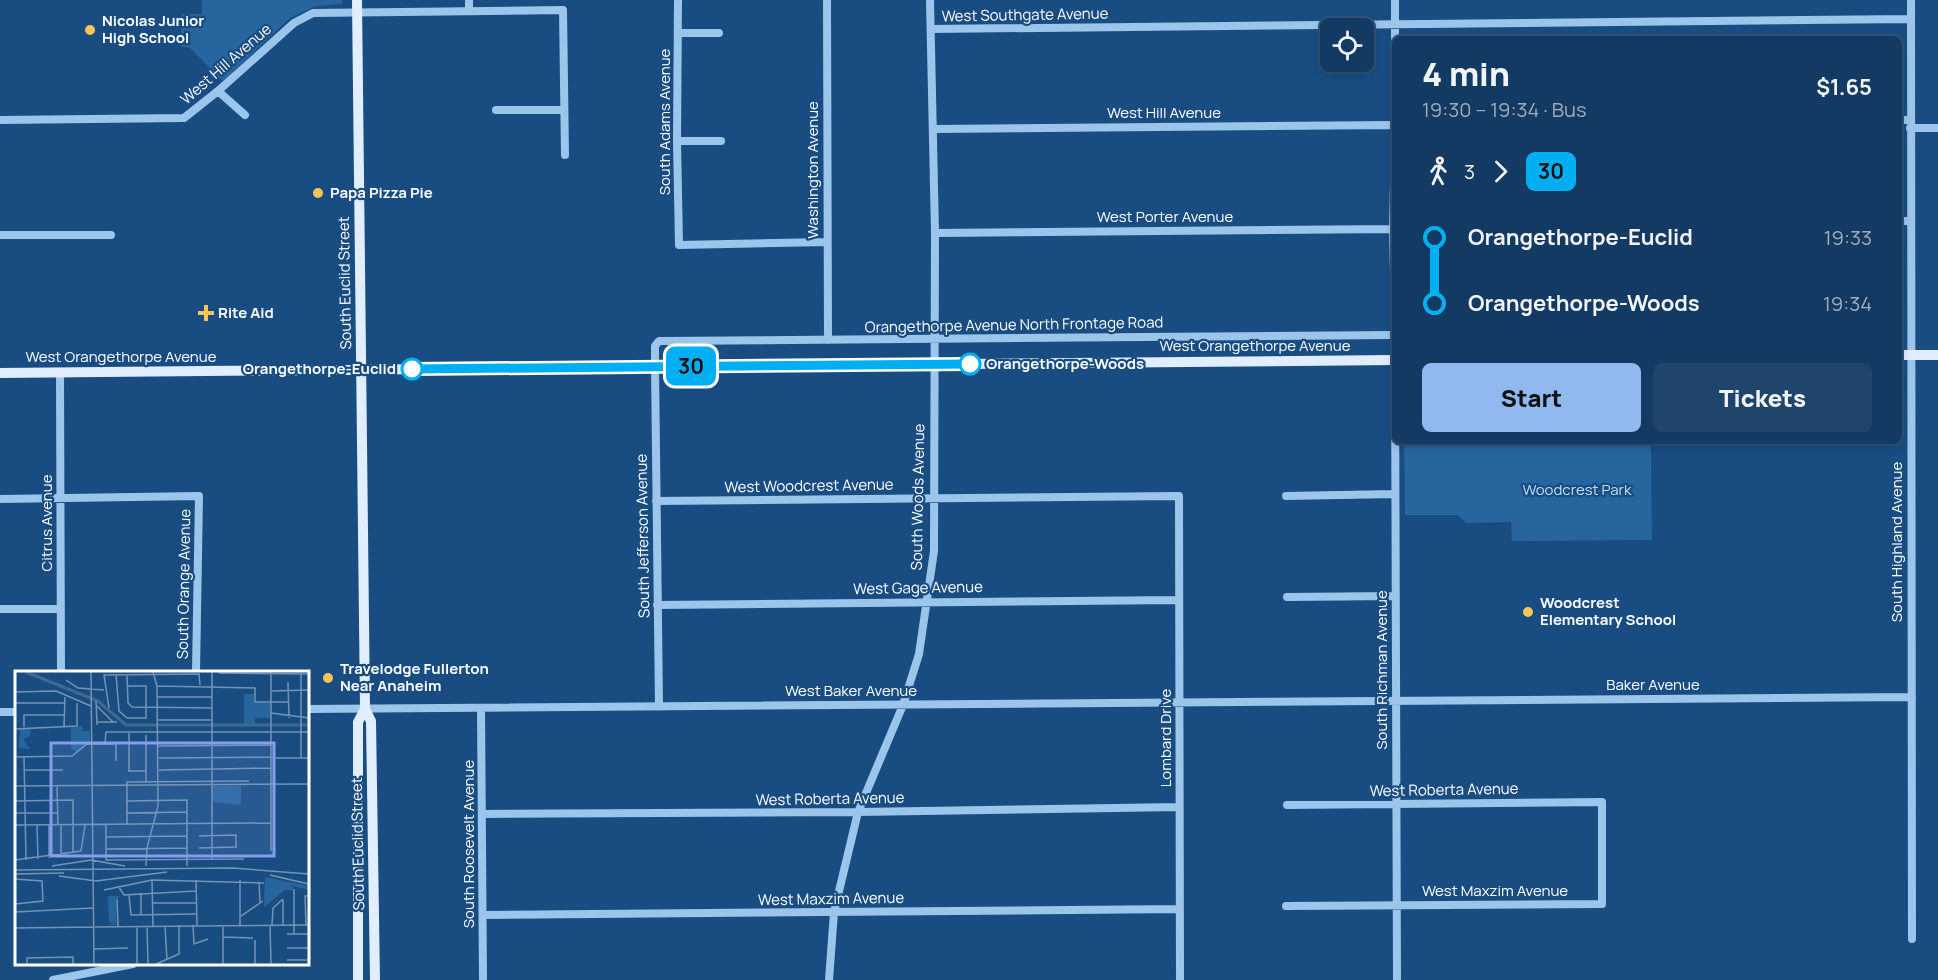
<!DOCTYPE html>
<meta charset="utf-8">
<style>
body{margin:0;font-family:Manrope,sans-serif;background:#20456b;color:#f1f3f6;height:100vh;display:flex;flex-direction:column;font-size:22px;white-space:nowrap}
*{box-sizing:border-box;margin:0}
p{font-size:20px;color:#9dadbe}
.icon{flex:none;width:33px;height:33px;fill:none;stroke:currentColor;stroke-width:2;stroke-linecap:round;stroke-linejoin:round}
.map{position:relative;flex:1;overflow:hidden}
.panel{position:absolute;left:1392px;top:36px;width:510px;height:408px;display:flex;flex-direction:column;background:#133a62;border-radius:9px;box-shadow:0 3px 9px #0003,0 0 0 2px #325477}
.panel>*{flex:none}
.badge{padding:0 12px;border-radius:9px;font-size:21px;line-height:39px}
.fabs{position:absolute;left:1320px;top:18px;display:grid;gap:12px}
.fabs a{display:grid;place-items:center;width:54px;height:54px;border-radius:9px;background:#133a62;box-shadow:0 3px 9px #0003,0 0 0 2px #325477;font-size:30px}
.map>.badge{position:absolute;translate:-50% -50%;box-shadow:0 0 0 3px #fff}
.legs{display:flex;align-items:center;gap:9px;height:66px;padding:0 30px;font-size:20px}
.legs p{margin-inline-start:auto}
.head{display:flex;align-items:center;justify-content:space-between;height:102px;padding:0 30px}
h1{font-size:33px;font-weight:800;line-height:45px}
.action{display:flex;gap:12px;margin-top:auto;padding:12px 30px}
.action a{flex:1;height:69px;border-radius:9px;background:#90b9f0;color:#111;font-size:24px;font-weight:800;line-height:69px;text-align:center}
.action a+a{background:#20456b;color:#f1f3f6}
ul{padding:0 30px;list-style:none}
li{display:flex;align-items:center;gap:21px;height:66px;font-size:22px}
li i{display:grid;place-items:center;width:9px;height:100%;margin:0 8px;background:currentColor}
li i::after{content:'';width:15px;height:15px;margin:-8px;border:4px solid;border-radius:50%;background:#133a62}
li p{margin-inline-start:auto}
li:first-child i{background:linear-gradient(#0000 50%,currentColor 0)}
li:last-child i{background:linear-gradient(currentColor 50%,#0000 0)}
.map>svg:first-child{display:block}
.green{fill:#27659f}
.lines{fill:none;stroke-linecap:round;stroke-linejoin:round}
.minor{stroke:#9cc5eb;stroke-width:8}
.major{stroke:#e1eeff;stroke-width:10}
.line-1-casing{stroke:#fff;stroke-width:14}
.line-1{stroke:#00aff2;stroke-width:9}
.poi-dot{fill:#ffc457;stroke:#194d82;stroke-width:2}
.stop-1-dot{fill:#fff;stroke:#00aff2;stroke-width:3}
.labels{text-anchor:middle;stroke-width:4.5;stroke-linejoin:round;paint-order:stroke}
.street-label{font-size:15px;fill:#fff;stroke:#194d82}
.poi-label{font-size:15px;font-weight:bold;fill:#fff;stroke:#194d82;text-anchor:start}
.stop-label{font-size:15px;font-weight:bold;fill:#fff;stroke:#194d82;text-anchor:start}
.park-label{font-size:15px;fill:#c1def8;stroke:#194d82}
.inset-river{fill:none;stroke:#41688f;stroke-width:3}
.inset-road{fill:none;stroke:#7594b4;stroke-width:1.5}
.view{fill:#839eea;fill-opacity:0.15;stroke:#839eea;stroke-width:3}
.inset-edge{fill:none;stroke:#fff;stroke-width:3}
</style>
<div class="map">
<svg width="1938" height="980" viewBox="0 0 1938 980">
<rect width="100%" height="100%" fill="#194d82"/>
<!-- green -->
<path class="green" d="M202,0H342V4L316,6L290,18L223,81L190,48L180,46L182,14H202Z
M1404,441H1651L1652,540L1512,541L1511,522L1466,523L1458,515H1405Z"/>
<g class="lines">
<!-- minor -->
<path class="minor" d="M469,0V10
M678,0L677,141L679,245L827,242
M827,0L828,340
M1395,0V39
M1911,0L1912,939
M931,29L1911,19
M679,33H719
M218,91L245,115
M496,110H564
M0,120L184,118L218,91L294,23L313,13L563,10L565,155
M1899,120H1910
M1910,128H1938
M934,129L1395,125
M1395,132L1393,229L1395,322
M677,141H721
M1899,221H1911
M935,233L1395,229
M0,235H111
M1395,361L1397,980
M60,373L61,672
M1286,496L1395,494
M0,499L199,496L196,672
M656,501L1179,496L1180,980
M1287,597L1395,596
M657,605L1179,600
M0,609H60
M659,707L655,366V346L659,341L1395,335
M481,708L483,980
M308,709L1912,697
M0,712H16
M482,814L858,812L1179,807
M1286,906L1602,904V802L1287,805
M483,915L1180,909
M53,980L133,964
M829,980L834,912L858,812L903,705L919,654L934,551L935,233L930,0"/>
<!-- major -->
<path class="major" d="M357,0L365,709L358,722V980
M1899,355H1938
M0,373L1395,360
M365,709L371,721L375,980"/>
</g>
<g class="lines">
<defs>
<path id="line-1" d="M412,369L970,364"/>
</defs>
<!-- line-1 casing -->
<use href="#line-1" class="line-1-casing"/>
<!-- line-1 -->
<use href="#line-1" class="line-1"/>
</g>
<!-- markers -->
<g class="poi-dot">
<circle cx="90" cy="30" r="6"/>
<circle cx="318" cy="193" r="6"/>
<path d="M203 304h6v6h6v6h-6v6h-6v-6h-6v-6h6z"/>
<circle cx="1528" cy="612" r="6"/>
<circle cx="328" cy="678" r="6"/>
</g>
<g class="stop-1-dot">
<circle cx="970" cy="364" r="10"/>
<circle cx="412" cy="369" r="10"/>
</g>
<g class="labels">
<!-- street labels -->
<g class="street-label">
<text transform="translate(1025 15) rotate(-1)" y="5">West Southgate Avenue</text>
<text transform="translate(226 64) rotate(-41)" y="5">West Hill Avenue</text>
<text x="1164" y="118">West Hill Avenue</text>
<text transform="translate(665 122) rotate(-90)" y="5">South Adams Avenue</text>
<text transform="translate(813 170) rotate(-90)" y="5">Washington Avenue</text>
<text x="1165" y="222">West Porter Avenue</text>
<text transform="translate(345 283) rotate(-91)" y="5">South Euclid Street</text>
<text transform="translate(1014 325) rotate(-1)" y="5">Orangethorpe Avenue North Frontage Road</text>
<text x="1255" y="351">West Orangethorpe Avenue</text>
<text x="121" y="362">West Orangethorpe Avenue</text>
<text transform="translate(809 486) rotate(-1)" y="5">West Woodcrest Avenue</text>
<text transform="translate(918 497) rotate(-89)" y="5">South Woods Avenue</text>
<text transform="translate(47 523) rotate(-90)" y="5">Citrus Avenue</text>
<text transform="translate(643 536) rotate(-91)" y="5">South Jefferson Avenue</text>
<text transform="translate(1897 542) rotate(-90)" y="5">South Highland Avenue</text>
<text transform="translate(184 584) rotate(-89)" y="5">South Orange Avenue</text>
<text transform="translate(918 588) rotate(-1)" y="5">West Gage Avenue</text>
<text transform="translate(1382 670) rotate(-90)" y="5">South Richman Avenue</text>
<text x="1653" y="690">Baker Avenue</text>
<text x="851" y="696">West Baker Avenue</text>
<text transform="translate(1166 738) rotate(-90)" y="5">Lombard Drive</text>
<text transform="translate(1444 790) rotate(-1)" y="5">West Roberta Avenue</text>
<text transform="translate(830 799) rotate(-1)" y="5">West Roberta Avenue</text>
<text transform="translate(358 844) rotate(-91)" y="5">South Euclid Street</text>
<text transform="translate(469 844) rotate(-90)" y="5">South Roosevelt Avenue</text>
<text x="1495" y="896">West Maxzim Avenue</text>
<text transform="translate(831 899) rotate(-1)" y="5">West Maxzim Avenue</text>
</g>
<!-- poi labels -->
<g class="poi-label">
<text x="102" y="26">Nicolas Junior<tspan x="102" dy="17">High School</tspan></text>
<text x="330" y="198">Papa Pizza Pie</text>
<text x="218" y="318">Rite Aid</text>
<text x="1540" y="608">Woodcrest<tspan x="1540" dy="17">Elementary School</tspan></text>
<text x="340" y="674">Travelodge Fullerton<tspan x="340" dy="17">Near Anaheim</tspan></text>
</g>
<!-- stop labels -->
<g class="stop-label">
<text x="986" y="369">Orangethorpe-Woods</text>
<text x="396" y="374" text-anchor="end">Orangethorpe-Euclid</text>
</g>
<!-- park labels -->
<g class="park-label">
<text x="1577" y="495">Woodcrest Park</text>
</g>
</g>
<!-- overview -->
<g transform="translate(15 671)">
<rect width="294" height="294" fill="#194d82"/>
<path d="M229,23H239V31L255,32V47H240V54H229ZM67,55V60H75V72L61,81L56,77V56ZM5,58H16L15,65L8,68L15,78L4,77ZM198,115H226V134L198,131ZM250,206L294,215V219L278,215V219H270L249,236ZM93,225H104V253V227H101V254H92L101,252L94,251Z" fill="#27659f"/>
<path class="inset-river" d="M11,1L83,30L111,54H294"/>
<path class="inset-road" d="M76,1L79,293M197,1V188M256,1V180M204,2L294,3M101,4L104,40L112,47H131V15H113M112,4L113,32L117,36L197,37M51,9L63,17L89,19M273,11L274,47M142,15L240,17V31H274M257,20L294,19M0,21L41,20L76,35M143,26H197M81,30L82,54M0,32H49M82,35L98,51M94,37L89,4L184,3L185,14M256,42L294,47M143,49H197M82,51H102M49,55L50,26M9,56V44H49M0,58L62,55V32M114,62V100H131M131,64V111M90,73L91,61H294M143,75L256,74M0,86L57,85L72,73H101V90M9,86L11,189M144,87L256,86M257,87H294M286,87V2M9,99H48M144,99L256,97M0,115L294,113M42,115L43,154M0,130L58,129V182M111,130L172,129V195M0,142H42M111,142L172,141M112,153V111L234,110M0,154L256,152M22,154L23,188M34,154V187M46,154V184M91,154V189L229,188M91,166L172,165M184,177L221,176V164L184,165M91,178L172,177M0,189L66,180L70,154M37,195L76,189L110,195M131,195L132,177L143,135L142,15L138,1M0,199L218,197L294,203M0,203L49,202M255,204L294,213M44,205L81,210L152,201M0,208L27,210L28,230L0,233M137,209L138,255M181,209L182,254M225,209V254M244,211L245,232M103,215L109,224L181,220M279,218V263M89,219L137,209L249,212M126,222V243M114,224L116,244L181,243M102,228L103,255M268,229V254M138,232H181M0,241L78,237M226,245L248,230M178,254L179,273L193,268M208,254V293M255,254L256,293M257,254L258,237L268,228M291,254L290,225H294M122,255V293M132,255L133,293M150,255L152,289M80,256L294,254M0,257L79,256M272,263H294M208,266L238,267M240,269V293M272,277H294M79,278L113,277M272,289H294M12,293V287L58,286V293M141,293L164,283V254"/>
<path class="view" d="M36,72H259V185H36Z"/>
<rect width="294" height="294" class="inset-edge"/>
</g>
</svg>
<div class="fabs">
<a><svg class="icon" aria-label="locate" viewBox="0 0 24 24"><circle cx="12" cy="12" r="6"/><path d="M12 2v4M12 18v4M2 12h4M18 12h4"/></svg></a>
</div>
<b class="badge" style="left:691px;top:366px;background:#00aff2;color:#111">30</b>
<section class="panel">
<div class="head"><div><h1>4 min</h1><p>19:30 – 19:34 · Bus</p></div><b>$1.65</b></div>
<div class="legs"><svg class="icon" aria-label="walk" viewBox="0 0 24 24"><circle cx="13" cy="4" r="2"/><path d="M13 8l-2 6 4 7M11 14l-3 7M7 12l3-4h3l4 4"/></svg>3<svg class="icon" aria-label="forward" viewBox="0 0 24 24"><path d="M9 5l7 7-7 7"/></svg><b class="badge" style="background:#00aff2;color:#111">30</b></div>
<ul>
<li><i style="color:#00aff2"></i><b>Orangethorpe-Euclid</b><p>19:33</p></li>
<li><i style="color:#00aff2"></i><b>Orangethorpe-Woods</b><p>19:34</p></li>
</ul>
<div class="action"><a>Start</a><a>Tickets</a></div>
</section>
</div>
